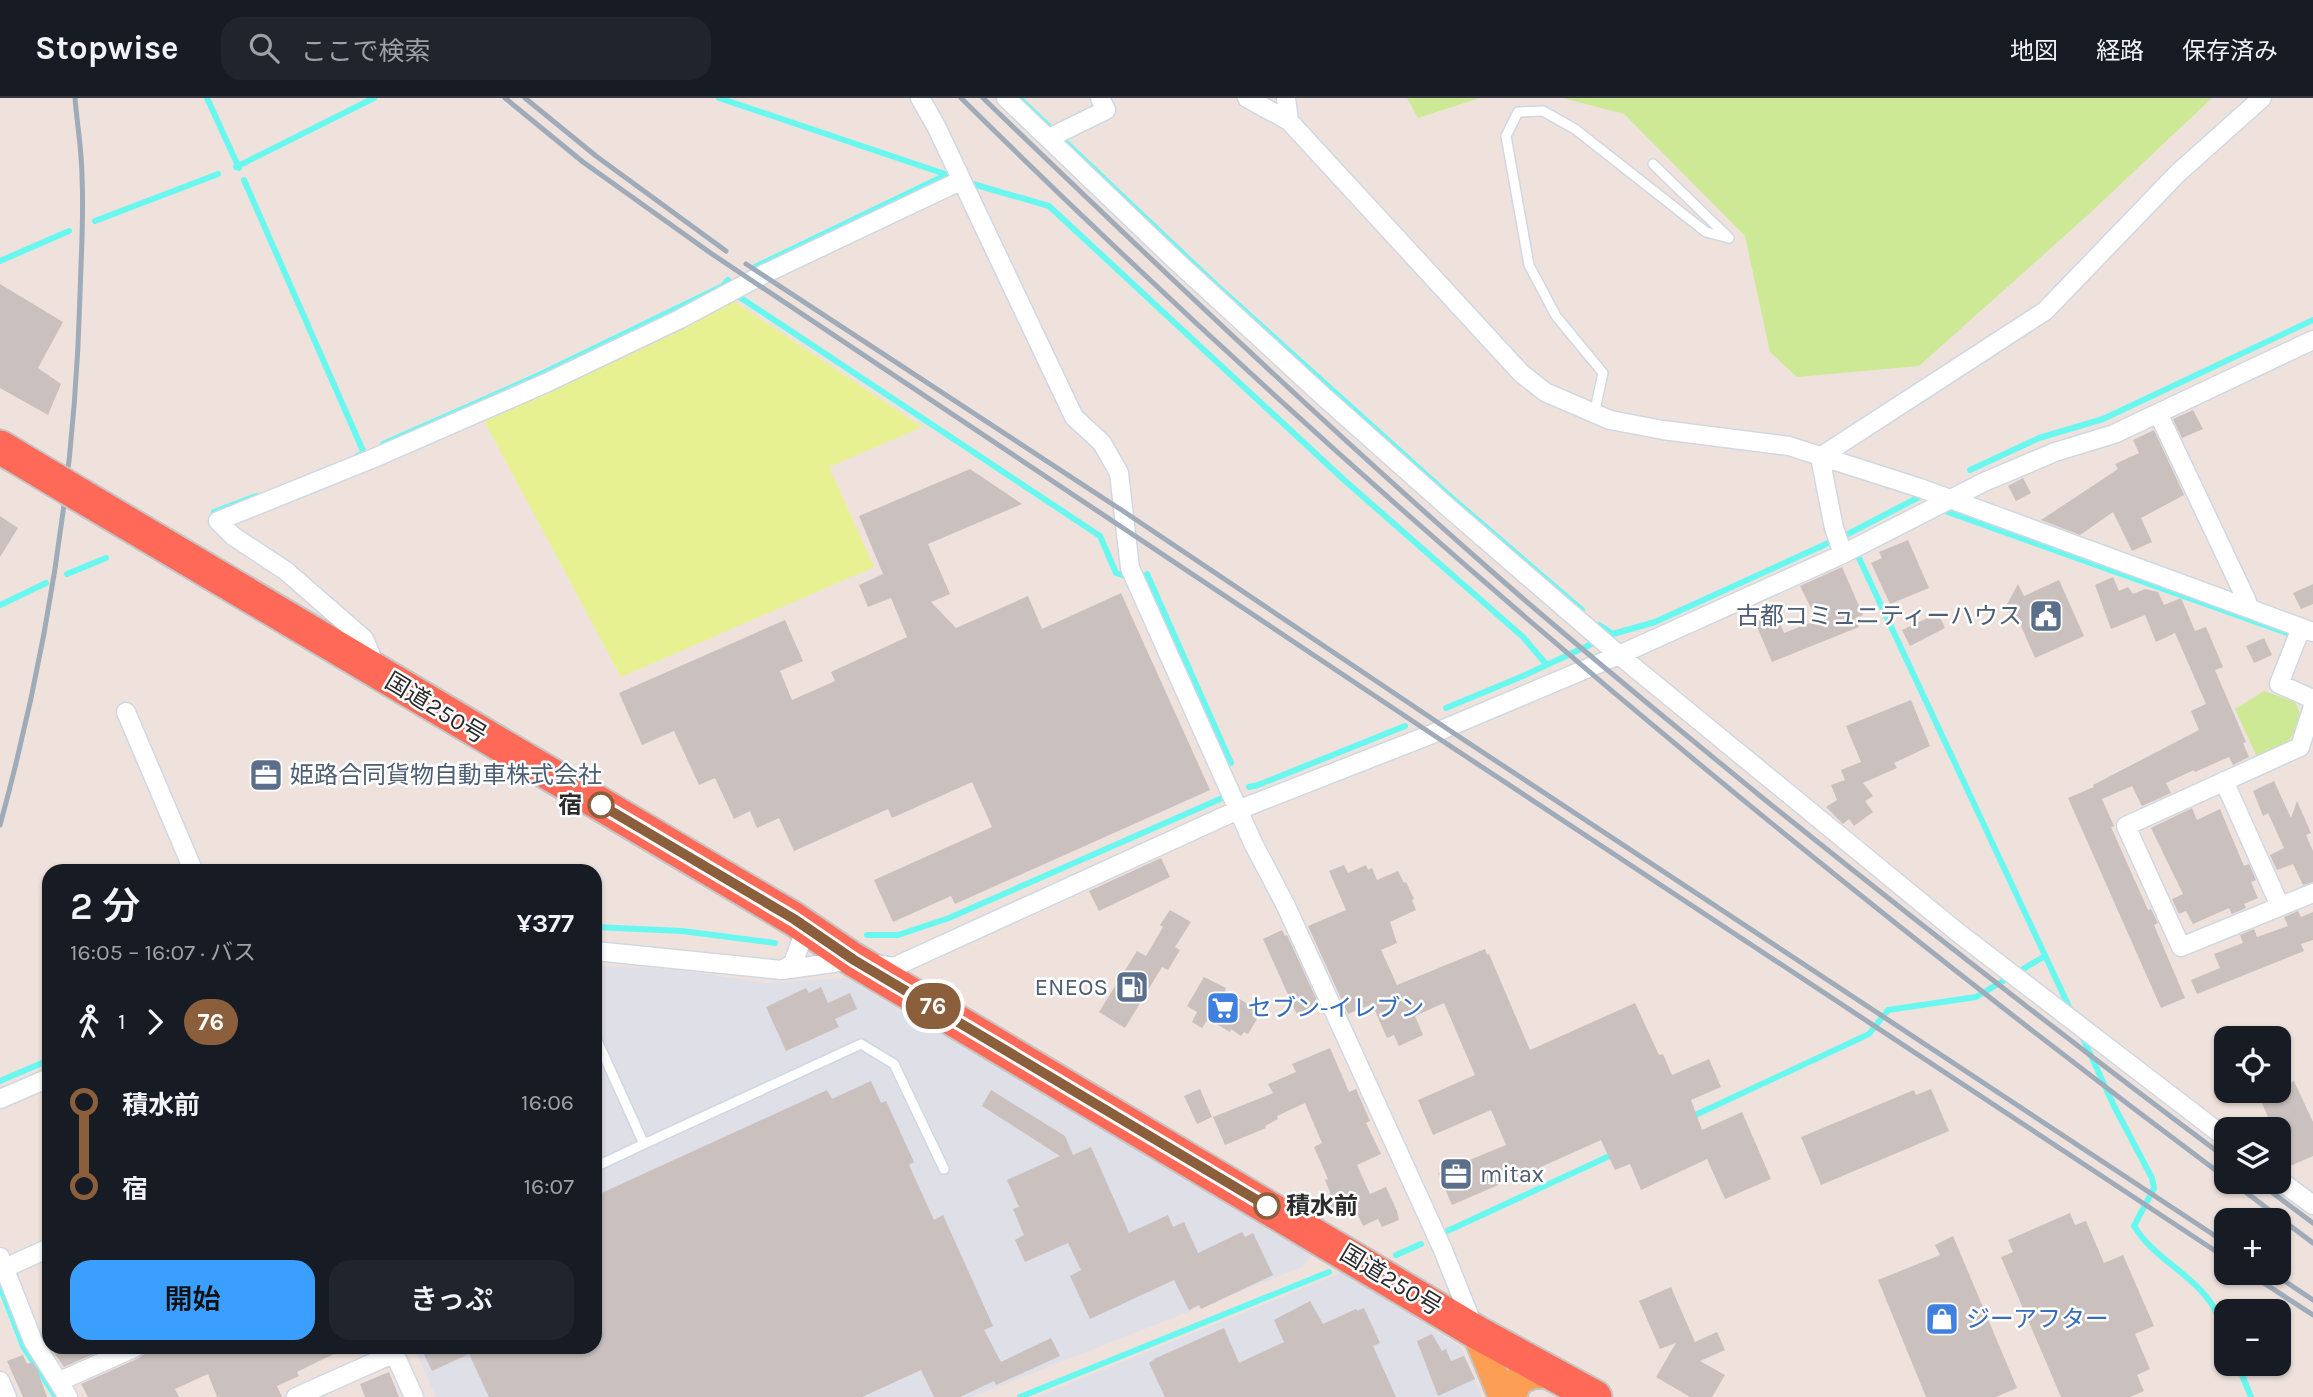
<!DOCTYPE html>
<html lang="ja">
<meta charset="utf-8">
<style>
body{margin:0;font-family:Karla,"Noto Sans JP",sans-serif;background:#20242c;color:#f1f3f6;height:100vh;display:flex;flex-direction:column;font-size:26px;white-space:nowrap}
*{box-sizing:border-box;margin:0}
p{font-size:23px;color:#9ea1a6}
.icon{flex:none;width:38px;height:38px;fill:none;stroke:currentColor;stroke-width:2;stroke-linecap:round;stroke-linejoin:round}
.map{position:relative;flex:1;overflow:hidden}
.details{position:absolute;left:42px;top:766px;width:560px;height:490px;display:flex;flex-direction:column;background:#171b24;border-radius:21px;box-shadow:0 2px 5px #0004}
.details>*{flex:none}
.badge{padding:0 14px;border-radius:23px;font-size:24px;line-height:46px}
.tools{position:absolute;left:2214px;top:928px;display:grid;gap:14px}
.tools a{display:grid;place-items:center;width:77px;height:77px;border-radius:14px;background:#171b24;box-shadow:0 2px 5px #0004;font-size:35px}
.map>.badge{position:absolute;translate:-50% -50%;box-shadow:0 0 0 4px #fff}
.legs{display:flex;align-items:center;gap:10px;height:77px;padding:0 28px;font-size:23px}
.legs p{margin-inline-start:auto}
.headline{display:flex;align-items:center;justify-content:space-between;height:119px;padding:0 28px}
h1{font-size:38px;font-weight:600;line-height:52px}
.button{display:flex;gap:14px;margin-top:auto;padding:14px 28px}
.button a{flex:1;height:80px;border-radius:21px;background:#3a9fff;color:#111;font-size:28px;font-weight:600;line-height:80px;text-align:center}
.button a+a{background:#20242c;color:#f1f3f6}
ul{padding:0 28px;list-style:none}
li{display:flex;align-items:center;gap:24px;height:84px;font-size:26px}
li i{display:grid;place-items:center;width:10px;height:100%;margin:0 9px;background:currentColor}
li i::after{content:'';width:18px;height:18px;margin:-9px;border:5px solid;border-radius:50%;background:#171b24}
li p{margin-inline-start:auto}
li:first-child i{background:linear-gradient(#0000 50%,currentColor 0)}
li:last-child i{background:linear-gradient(currentColor 50%,#0000 0)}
header{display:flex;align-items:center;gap:42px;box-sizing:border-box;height:98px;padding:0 35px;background:#171b24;border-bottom:2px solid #363941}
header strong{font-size:33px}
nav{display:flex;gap:38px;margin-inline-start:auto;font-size:24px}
.search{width:490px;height:63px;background:#20242c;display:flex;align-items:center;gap:18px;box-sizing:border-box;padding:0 24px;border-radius:21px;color:#9ea1a6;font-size:26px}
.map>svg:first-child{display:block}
.industrial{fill:#dedfe7}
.green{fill:#cde996}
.pitch{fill:#e8f191}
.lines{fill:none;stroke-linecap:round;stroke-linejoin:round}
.stream{stroke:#69f8f0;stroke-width:6}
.building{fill:#cac0bd}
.lane-casing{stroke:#cfd8e2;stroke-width:12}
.street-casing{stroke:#cfd8e2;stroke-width:21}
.primary-casing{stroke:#c4c4c4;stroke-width:32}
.highway-casing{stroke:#c4c4c4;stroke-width:37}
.lane{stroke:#fff;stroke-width:9}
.street{stroke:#fff;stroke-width:18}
.primary{stroke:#fc9f55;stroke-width:28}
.highway{stroke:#ff6a58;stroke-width:33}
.rail{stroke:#9fabb8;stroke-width:5}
.highway-bridge-casing{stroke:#c4c4c4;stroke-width:37;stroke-linecap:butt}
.highway-bridge{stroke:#ff6a58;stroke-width:33}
.line-1-casing{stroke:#fff;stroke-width:16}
.line-1{stroke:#8b5e3c;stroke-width:10}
.stop-1-dot{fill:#fff;stroke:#8b5e3c;stroke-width:3.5}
.labels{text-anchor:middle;stroke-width:5;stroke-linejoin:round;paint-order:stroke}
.service-label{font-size:24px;fill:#4e5e75;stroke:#fff;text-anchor:end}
.street-label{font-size:24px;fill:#2c2c2c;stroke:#fff}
.stop-label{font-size:24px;font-weight:bold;fill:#2c2c2c;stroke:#fff;text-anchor:end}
.shop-label{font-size:24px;fill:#366cbe;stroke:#fff;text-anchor:start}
</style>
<header>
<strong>Stopwise</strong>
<div class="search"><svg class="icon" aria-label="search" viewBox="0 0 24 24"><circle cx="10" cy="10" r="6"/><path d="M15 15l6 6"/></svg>ここで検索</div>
<nav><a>地図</a><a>経路</a><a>保存済み</a></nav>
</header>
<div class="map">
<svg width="2313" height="1299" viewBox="0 0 2313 1299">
<rect width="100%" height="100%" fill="#efe2dd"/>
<!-- industrial -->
<path class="industrial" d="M595,868L674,871L766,885L846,880L1314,1154L1302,1169L972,1299H436L414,1250H595Z
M1343,1174L1461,1249L1482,1299H1037Z"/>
<!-- green -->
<path class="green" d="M1407,0H1480L1418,20Z
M1563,0H2212L2089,116L1919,268L1797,279L1770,254L1745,138L1624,16Z
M2264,593L2295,604L2301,617C2292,647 2284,648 2257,659L2235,611Z"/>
<!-- pitch -->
<path class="pitch" d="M732,202L922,329L829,369L874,469L621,579L482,319Z"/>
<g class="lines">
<!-- stream -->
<path class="stream" d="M207,0L239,70
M719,0L948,77
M1019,0L1215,186L1453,401L1582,512
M236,69L374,0
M244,82L364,355L357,358
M973,86L1049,108L1343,381L1523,539L1546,566
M95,123L218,76
M0,163L69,133
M755,169L946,77
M735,196L1100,438L1116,475L1125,478
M383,346L537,278L723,188L728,182
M1970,372L2039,340L2103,321L2313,222
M214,414L256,398
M1948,414L2287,535
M1858,458L2071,913
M67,476L106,460
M1147,476L1231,665
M0,507L46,485
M1599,527L1613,536
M1446,610L1523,578L1613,536L1655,524L1848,436L1921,398
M1249,689L1258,687L1405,628
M595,829L682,833L775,845
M867,837H898L949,820L1220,701
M2081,936L2114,1008L2152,1080L2154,1090L2134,1128C2153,1160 2193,1176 2213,1208C2218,1217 2222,1229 2226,1239
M0,983L49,962
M1689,1020L1869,936L1888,912L1976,899L2045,858
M1443,1135L1616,1055
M1396,1157L1421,1146
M0,1188L23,1248L56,1299
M2237,1265L2251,1299
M1020,1299L1329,1174"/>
</g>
<!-- building -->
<path class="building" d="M0,186L63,224L38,270L61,286L48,317L0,290Z
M2193,312L2203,331L2182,340L2173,321Z
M2154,332L2184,397L2141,420L2152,444L2132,453L2113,414L2080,437L2041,422L2118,371L2115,366L2139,355L2133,342Z
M970,371L1022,406L928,446L950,496L931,504L956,530L1028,498L1042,531L1121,495L1210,692L955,806L951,798L893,824L874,782L992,729L972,684L892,720L888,711L794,753L779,720L757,730L750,713L734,721L715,680L699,687L674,633L642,647L619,595L785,522L803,563L780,573L792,602L835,583L831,574L907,539L891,500L868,509L859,487L883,476L859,418Z
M2023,380L2031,395L2016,403L2008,388Z
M0,418L18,430L0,459Z
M1908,442L1929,490L1890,506L1871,465L1882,460L1879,454Z
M1842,469L1863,517L1855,520L1859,529L1772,564L1755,524L1776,515L1784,535L1817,522L1800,488Z
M2113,479L2119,493L2128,489L2133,496L2145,491L2158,494L2164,507L2181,500L2195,533L2206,529L2223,569L2215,572L2246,644L2243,645L2249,659L2233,667L2229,659L2195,674L2194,672L2166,685L2171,695L2142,708L2132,688L2102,701L2114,728L2111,729L2148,812L2151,811L2158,825L2154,827L2185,900L2161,910L2068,700L2094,689L2093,687L2199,632L2191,613L2206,606L2175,535L2156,544L2145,517L2111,531L2095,487Z
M2059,482L2084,538L2035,560L2017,519L2012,521L2010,515L2004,512L2018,486L2024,498Z
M2313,486V506L2301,511L2293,495Z
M1938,515L1945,530L1910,548L1902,532Z
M2264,540L2272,557L2254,565L2246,548Z
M1911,602L1930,648L1894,665L1897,670L1863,685L1873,698L1865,703L1873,714L1854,728L1849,721L1843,726L1826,709L1837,702L1831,687L1845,682L1841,672L1861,664L1846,628Z
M2274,683L2291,720L2297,703L2311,735L2306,737L2313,753V784L2303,787L2293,766L2277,772L2270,757L2284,750L2268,715L2263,718L2253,693Z
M2192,710L2197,722L2220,711L2244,768L2249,766L2256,782L2251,784L2258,800L2244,806L2246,810L2232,816L2229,810L2193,826L2186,813L2179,816L2172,801L2183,796L2151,730Z
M1161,760L1170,779L1099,813L1089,793Z
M1344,767L1348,775L1366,767L1368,772L1372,770L1377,782L1398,773L1404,785L1406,784L1414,801L1412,802L1416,812L1390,824L1397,845L1381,852L1397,887L1485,851L1487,857L1489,856L1530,952L1635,905L1659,957L1663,956L1672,977L1709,961L1721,989L1691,1002L1702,1032L1742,1014L1771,1081L1725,1101L1707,1061L1641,1092L1630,1066L1615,1072L1601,1042L1541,1069V1071L1520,1080L1519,1078L1452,1107L1438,1075L1506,1047L1491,1012L1433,1037L1418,1002L1475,977L1444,905L1415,918L1423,937L1399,948L1394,937L1387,940L1372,906L1348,916L1308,828L1346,812L1329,773Z
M1170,812L1191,824L1175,849L1180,852L1168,872L1162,869L1125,930L1099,914L1137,853L1146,858L1163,829L1160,827Z
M2298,813L2301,819L2313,814V842L2301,846L2304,853L2197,896L2191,882L2220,870L2214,856L2243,845L2240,837L2254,831L2257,839L2288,828L2284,819Z
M1282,832L1285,838L1287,837L1320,909L1298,919L1263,841Z
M1204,879L1226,890L1225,893L1257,911L1252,918L1257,921L1248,936L1244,934L1241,938L1231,931L1230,934L1208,921L1202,930L1192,924L1197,914L1187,908Z
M821,889L828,905L850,895L857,911L835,921L839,929L786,953L766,909L806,890L809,895Z
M1330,950L1349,994L1356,991L1370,1023L1366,1025L1381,1056L1357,1067L1370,1096L1386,1089L1397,1113L1399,1122L1382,1129L1378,1121L1363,1128L1351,1102L1323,1114L1330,1094L1325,1082L1328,1081L1314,1049L1322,1045L1305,1005L1277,1018L1278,1021L1265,1028L1266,1030L1225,1047L1213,1019L1273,995L1268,986L1296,974L1292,966Z
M871,983L881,1005L886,1003L914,1064L909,1067L934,1122L943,1117L993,1228L984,1232L1001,1264L1051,1240L1060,1258L996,1287L994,1283L960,1299H934L921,1272L862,1299H489L469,1256L432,1273L421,1250H595V1098L827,992L832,1001Z
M2294,983L2313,1024V1058L2290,1068L2284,1054L2278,1057V1031H2273L2259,998L2273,992H2278V990Z
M1200,991L1212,1019L1197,1026L1184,998Z
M1931,991L1949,1033L1821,1087L1801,1039L1914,992L1916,997Z
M991,992L1065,1038L1073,1057L1091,1049L1129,1135L1168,1117L1173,1129L1184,1124L1198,1155L1242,1134L1245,1139L1253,1135L1273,1177L1201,1211L1199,1207L1189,1212L1174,1182L1090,1221L1070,1178L1081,1172L1068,1145L1025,1164L1015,1142L1024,1137L1013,1111L1019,1109L1007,1082L1060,1058L982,1008Z
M2070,1115L2075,1127L2086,1123L2104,1165L2123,1157L2154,1228L2135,1236L2150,1271L2137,1277L2144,1293L2130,1299H2061L2001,1159L2013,1154L2008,1142Z
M1953,1138L2017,1290L1996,1299H1926L1878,1182L1940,1157L1935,1147Z
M1671,1189L1695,1244L1717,1234L1725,1252L1700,1263L1725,1277L1712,1299H1690L1656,1279L1676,1245L1660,1251L1639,1203Z
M1310,1203L1323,1226L1356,1211L1357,1213L1364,1210L1380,1245L1373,1248L1396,1299H1165L1149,1265L1156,1260L1224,1230L1239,1265L1284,1244L1274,1222Z
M1432,1236L1442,1253L1446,1251L1451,1263L1464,1258L1475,1281L1438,1298L1417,1243Z
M67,1250H107L64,1269L54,1255Z
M145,1250H346L297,1274L299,1278L277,1288L282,1299H217L208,1276L175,1291L179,1299H88L81,1286L139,1260L144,1256Z
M23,1257L27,1266L32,1264L37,1271L47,1299H23L7,1263Z
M389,1274L399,1299H365L360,1286Z"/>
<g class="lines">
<defs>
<path id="lane" d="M1594,316L1603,275L1556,218L1529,167L1506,38L1518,14L1543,13L1575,31L1706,134L1729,140L1653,66
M595,938L644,1046L595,1069
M644,1046L861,946L894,966L944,1071"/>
<path id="street" d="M920,0L936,28L1074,319L1102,345L1119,375L1130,470L1253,745L1286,808L1443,1152L1473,1227
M1006,0L1174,161L1323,298L1450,411L1619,557L1956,833L2226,1040
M1247,0L1289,23L1521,275L1545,294L1610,322L1663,332L1789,348L1920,390L2313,534
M1286,0L1289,23
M1049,40L1106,12L1100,0
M2158,315L2246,501L2249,510
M1843,456L1834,430L1820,359L2045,213L2178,75L2262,0
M2301,530L2279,586L2313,601
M367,569L371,557L364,541L286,473L233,438L218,423L374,360L546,285L680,221L762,177L960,83
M2313,608L2300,649L2126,728L2181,849L2313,795
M126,614L194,774
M2224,683L2280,808
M595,853L782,872L854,862L894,869L1238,712L1432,636L1619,557L1843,456L1984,384L2055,354L2114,336L2313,242
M782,872L793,865L802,841L797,825
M0,1001L49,980
M2278,1081L2313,1107
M0,1159L33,1243L68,1299
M5,1170L49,1150
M392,1250L414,1299
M0,1283L7,1299
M60,1283L134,1250
M296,1299L395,1255"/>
<path id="primary" d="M1476,1234L1503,1299
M1512,1299L1517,1283L1533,1276H1555"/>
<path id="highway" d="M0,349L55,382
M80,397L794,821L854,862L1476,1234L1595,1299"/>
</defs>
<!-- lane casing -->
<use href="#lane" class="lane-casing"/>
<!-- street casing -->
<use href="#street" class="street-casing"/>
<!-- primary casing -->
<use href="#primary" class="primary-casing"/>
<!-- highway casing -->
<use href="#highway" class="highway-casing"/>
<!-- lane -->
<use href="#lane" class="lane"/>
<!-- street -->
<use href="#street" class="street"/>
<!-- primary -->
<use href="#primary" class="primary"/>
<!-- highway -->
<use href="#highway" class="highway"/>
<!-- rail -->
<path class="rail" d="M505,0L583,64L712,156L1432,636L2226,1160
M525,0L596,58L726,153
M961,0C1356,390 1782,748 2226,1080
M983,0C1149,160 1316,319 1488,470C1576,548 1668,622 1759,697C1913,821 2068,942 2226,1060
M746,166L1123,413L1446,630L2226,1145
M0,727C48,552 75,378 80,197C81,158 84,118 82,80C82,53 77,26 75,0
M2231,1083L2313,1145
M2257,1083L2313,1125
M2247,1174L2313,1217
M2271,1174L2313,1202"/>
<defs>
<path id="highway-bridge" d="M55,382L80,397"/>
</defs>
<!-- highway-bridge casing -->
<use href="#highway-bridge" class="highway-bridge-casing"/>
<!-- highway-bridge -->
<use href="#highway-bridge" class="highway-bridge"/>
</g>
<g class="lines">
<defs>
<path id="line-1" d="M601,707L794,821L854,862L1267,1108"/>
</defs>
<!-- line-1 casing -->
<use href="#line-1" class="line-1-casing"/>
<!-- line-1 -->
<use href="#line-1" class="line-1"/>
</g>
<!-- icons -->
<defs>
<symbol id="civic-square" viewBox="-11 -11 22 22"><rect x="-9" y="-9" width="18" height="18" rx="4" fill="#5c6f8a" stroke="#fff"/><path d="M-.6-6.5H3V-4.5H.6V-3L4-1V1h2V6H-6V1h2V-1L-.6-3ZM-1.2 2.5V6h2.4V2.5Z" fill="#fff"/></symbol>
<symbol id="office-square" viewBox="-11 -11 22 22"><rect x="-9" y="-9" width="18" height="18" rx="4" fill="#5c6f8a" stroke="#fff"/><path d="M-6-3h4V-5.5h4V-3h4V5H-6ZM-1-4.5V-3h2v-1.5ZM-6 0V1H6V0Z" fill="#fff"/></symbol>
<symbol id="fuel-square" viewBox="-11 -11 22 22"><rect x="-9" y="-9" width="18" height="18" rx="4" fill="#5c6f8a" stroke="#fff"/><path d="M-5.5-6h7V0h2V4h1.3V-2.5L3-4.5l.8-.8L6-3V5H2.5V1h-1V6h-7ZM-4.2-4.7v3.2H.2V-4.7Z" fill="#fff"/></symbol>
<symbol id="supermarket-square" viewBox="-11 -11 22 22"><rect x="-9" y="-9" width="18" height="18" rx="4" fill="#3f7fe0" stroke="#fff"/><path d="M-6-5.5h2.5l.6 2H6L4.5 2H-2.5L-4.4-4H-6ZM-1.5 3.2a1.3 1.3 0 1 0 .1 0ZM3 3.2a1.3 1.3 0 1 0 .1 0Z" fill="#fff"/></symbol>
<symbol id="shop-square" viewBox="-11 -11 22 22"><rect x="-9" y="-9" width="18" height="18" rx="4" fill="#3f7fe0" stroke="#fff"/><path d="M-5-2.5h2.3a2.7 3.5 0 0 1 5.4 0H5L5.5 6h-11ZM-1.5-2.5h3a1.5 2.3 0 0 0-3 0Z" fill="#fff"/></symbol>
</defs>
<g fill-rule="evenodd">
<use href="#civic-square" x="2027" y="499" width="38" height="38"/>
<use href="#office-square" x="247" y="658" width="38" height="38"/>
<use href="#fuel-square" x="1113" y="870" width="38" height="38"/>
<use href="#supermarket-square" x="1204" y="891" width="38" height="38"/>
<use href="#office-square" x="1437" y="1057" width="38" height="38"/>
<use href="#shop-square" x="1923" y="1202" width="38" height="38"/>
</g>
<!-- markers -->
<g class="stop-1-dot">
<circle cx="601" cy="707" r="12"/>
<circle cx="1267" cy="1108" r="12"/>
</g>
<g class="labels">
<!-- service labels -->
<g class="service-label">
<text x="2022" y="526">古都コミュニティーハウス</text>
<text x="290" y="685" text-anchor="start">姫路合同貨物自動車株式会社</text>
<text x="1108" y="897">ENEOS</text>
<text x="1480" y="1084" text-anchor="start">mitax</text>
</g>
<!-- street labels -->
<g class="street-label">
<text transform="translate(436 610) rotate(31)" y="8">国道250号</text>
<text transform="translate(1391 1182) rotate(31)" y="8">国道250号</text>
</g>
<!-- stop labels -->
<g class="stop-label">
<text x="582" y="715">宿</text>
<text x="1286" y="1116" text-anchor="start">積水前</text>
</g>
<!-- shop labels -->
<g class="shop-label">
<text x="1248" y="918">セブン-イレブン</text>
<text x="1966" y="1229">ジーアフター</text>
</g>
</g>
</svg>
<div class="tools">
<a><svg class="icon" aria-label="locate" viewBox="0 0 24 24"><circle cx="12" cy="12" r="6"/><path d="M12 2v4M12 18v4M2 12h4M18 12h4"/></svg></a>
<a><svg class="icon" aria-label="layers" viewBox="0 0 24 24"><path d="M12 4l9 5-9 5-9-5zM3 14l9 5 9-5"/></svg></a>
<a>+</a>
<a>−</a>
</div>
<b class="badge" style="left:933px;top:908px;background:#8b5e3c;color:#fff">76</b>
<section class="details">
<div class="headline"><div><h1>2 分</h1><p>16:05 – 16:07 · バス</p></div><b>¥377</b></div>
<div class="legs"><svg class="icon" aria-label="walk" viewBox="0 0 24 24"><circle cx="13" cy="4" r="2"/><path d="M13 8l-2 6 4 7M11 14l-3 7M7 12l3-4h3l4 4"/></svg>1<svg class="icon" aria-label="forward" viewBox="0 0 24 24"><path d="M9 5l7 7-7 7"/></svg><b class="badge" style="background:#8b5e3c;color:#fff">76</b></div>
<ul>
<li><i style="color:#8b5e3c"></i><b>積水前</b><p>16:06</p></li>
<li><i style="color:#8b5e3c"></i><b>宿</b><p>16:07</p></li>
</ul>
<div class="button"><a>開始</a><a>きっぷ</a></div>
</section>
</div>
